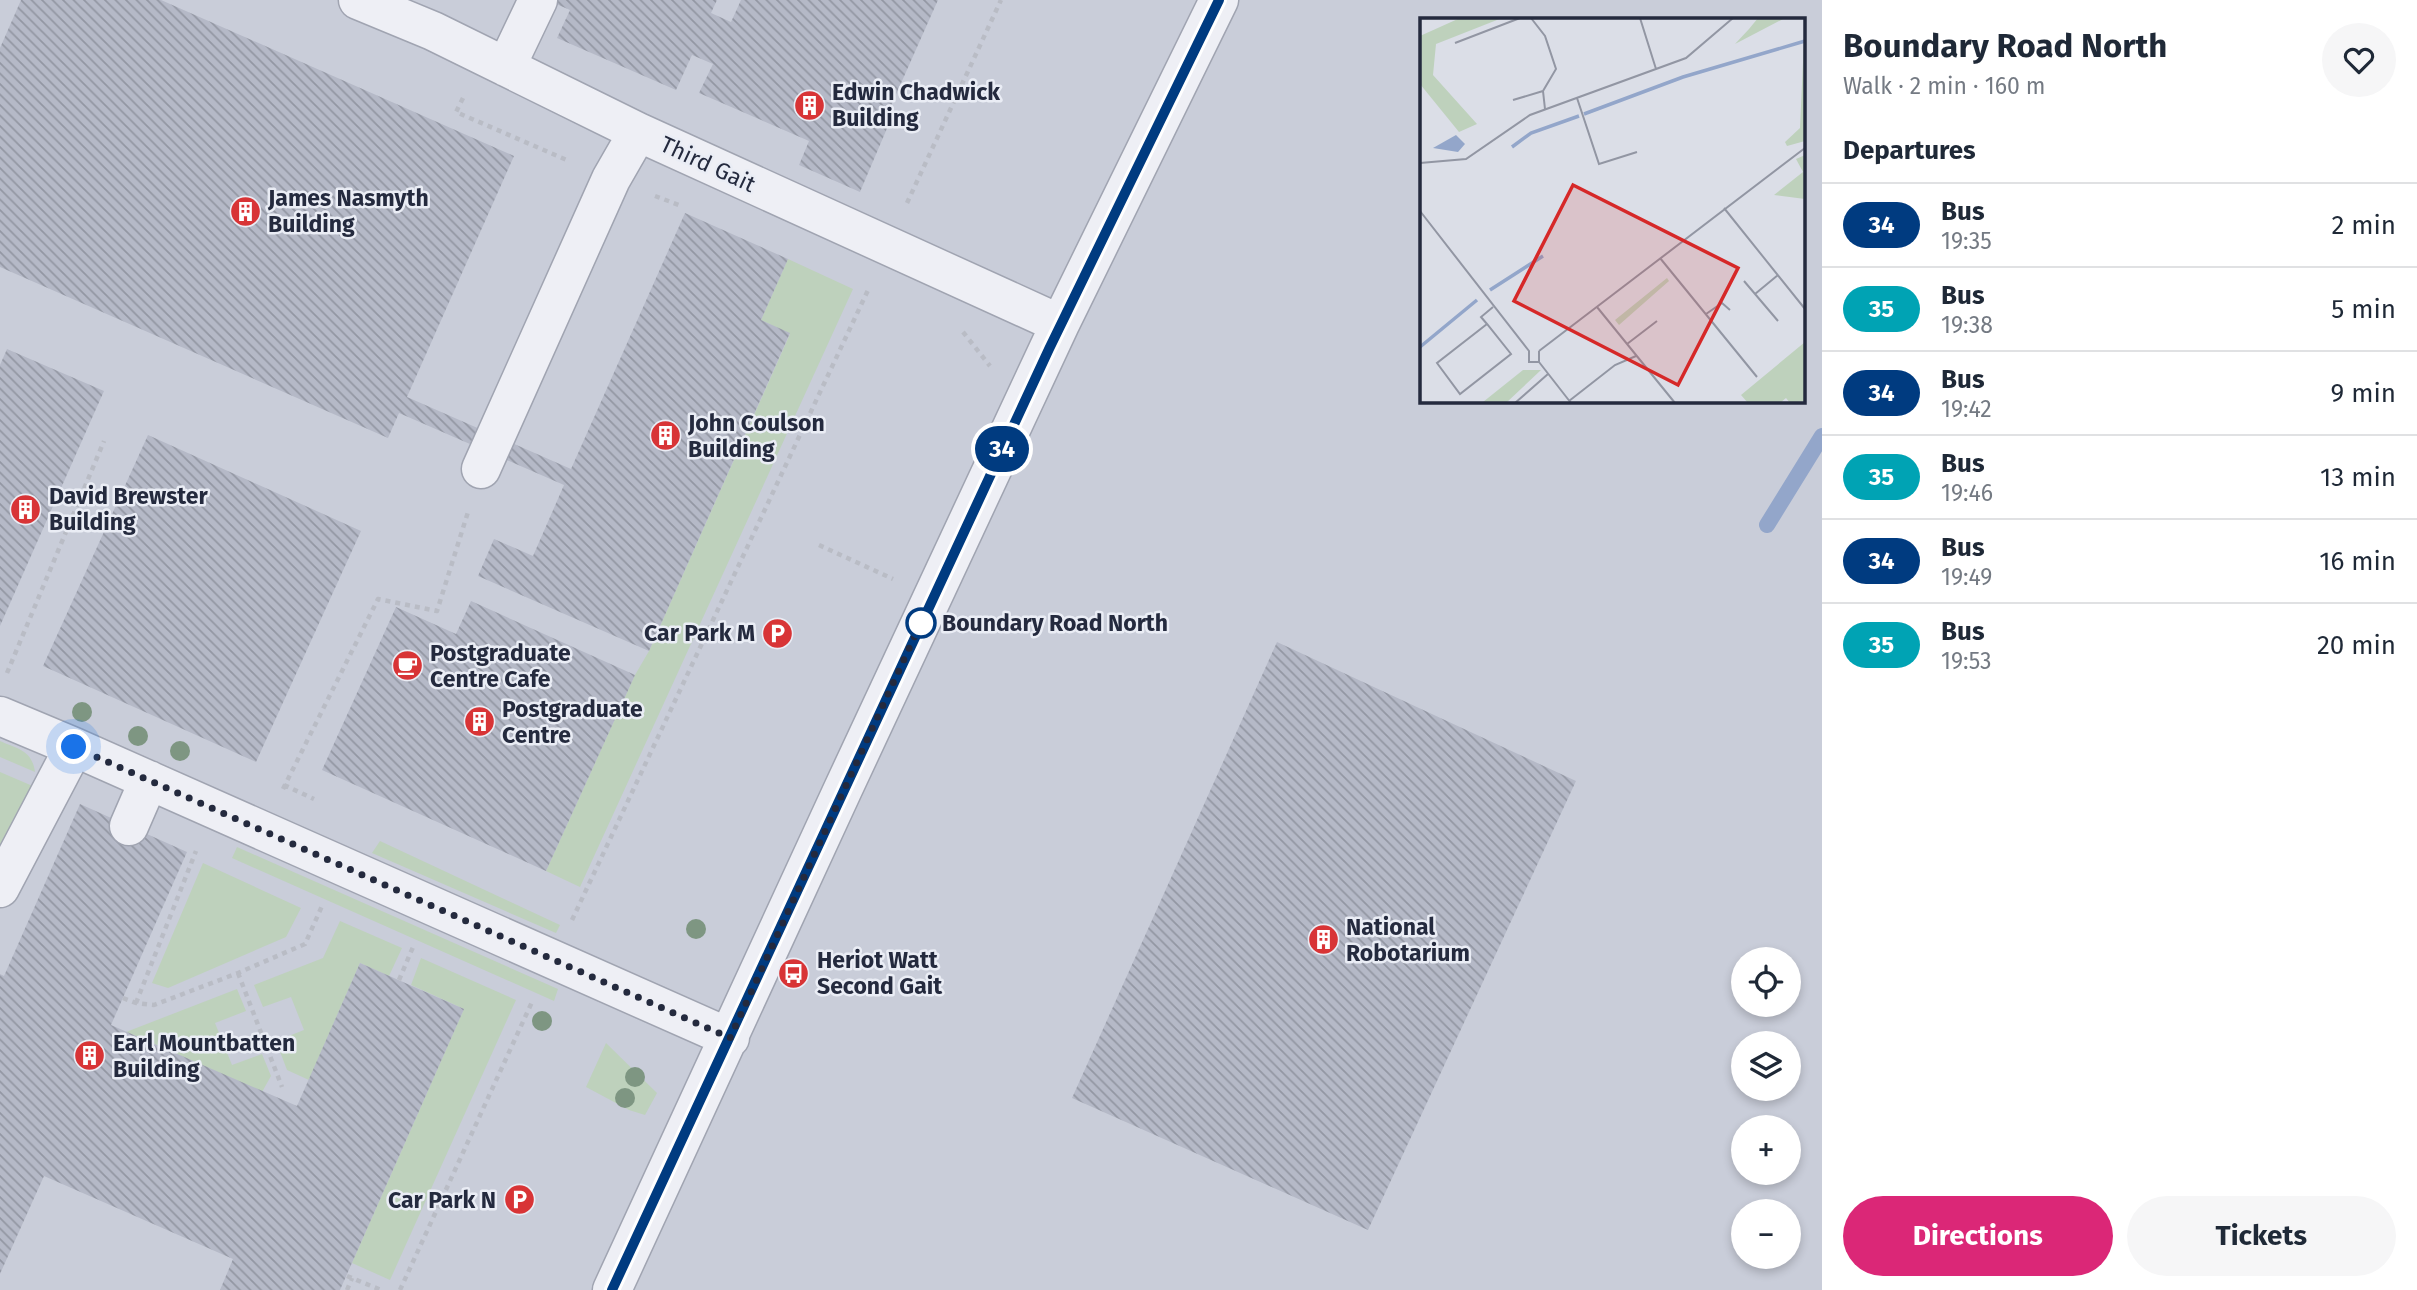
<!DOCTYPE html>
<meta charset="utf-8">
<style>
body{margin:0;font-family:"Fira Sans",sans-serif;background:#f6f6f7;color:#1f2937;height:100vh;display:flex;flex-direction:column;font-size:26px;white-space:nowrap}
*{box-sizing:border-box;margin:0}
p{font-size:23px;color:#747a83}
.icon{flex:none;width:38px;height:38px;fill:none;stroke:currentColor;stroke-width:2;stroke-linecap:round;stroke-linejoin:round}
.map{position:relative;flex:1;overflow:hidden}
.panel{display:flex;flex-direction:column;background:#fff;width:595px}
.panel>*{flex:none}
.badge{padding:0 14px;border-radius:23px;font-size:24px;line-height:46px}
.buttons{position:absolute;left:1731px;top:947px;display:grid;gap:14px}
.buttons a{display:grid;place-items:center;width:70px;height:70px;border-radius:50%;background:#fff;box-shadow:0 4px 10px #0003;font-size:35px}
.you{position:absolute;width:35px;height:35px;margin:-18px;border:5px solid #fff;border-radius:50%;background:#1a73e8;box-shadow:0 0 0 10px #1a73e833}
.map>.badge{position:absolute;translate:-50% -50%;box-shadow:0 0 0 4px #fff}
h2{padding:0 21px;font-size:26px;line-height:63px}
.round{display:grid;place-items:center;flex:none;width:74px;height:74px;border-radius:37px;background:#f6f6f7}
.summary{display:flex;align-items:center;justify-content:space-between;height:119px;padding:0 21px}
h1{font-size:33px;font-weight:700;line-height:52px}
.button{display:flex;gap:14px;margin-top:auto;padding:14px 21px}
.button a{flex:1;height:80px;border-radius:42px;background:#db2777;color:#fff;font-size:28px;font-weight:700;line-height:80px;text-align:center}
.button a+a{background:#f6f6f7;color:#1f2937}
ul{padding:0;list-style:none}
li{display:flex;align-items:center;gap:21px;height:84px;padding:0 21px;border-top:2px solid #e0e1e3}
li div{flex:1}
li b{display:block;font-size:26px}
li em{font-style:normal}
li .badge{min-width:77px;font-weight:700;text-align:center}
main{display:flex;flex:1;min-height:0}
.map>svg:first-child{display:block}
.built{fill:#c9cdd9;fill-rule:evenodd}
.green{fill:#bed1bc}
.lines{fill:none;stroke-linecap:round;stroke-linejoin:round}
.stream{stroke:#93a6ca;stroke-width:16}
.building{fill:url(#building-back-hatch)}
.minor-casing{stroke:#a0a4b1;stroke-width:41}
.path{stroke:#b9bcc5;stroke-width:4.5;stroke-dasharray:5 5;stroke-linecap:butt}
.minor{stroke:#eeeff5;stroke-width:38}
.tree{fill:#7e9682}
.line-casing{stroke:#fff;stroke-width:16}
.line{stroke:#003b80;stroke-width:10}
.walk{stroke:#242a3e;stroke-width:7;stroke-dasharray:0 12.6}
.stop-dot{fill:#fff;stroke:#003b80;stroke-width:3.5}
.labels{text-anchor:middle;stroke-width:5;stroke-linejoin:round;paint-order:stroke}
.poi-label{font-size:23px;font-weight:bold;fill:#242a3e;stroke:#eaedf5;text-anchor:start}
.street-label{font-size:23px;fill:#242a3e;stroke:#eaedf5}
.stop-label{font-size:23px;font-weight:bold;fill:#242a3e;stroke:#eaedf5;text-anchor:start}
.inset-river{fill:none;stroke:#93a6ca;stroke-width:3.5}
.inset-road{fill:none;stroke:#9296a3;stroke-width:2}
.view{fill:#d62828;fill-opacity:0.15;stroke:#d62828;stroke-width:3.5}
.inset-edge{fill:none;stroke:#242a3e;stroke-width:3.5}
</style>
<main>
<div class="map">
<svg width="1822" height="1290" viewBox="0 0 1822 1290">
<defs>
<pattern id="building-back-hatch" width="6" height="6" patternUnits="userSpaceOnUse" patternTransform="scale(1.75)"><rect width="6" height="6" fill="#b5b9c7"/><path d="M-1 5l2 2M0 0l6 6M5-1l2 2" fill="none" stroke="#9397a3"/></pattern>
</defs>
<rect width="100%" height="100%" fill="#dbdee7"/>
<!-- built -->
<path class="built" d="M0,0H1822V1290H0ZM1421,19H1803V401H1421ZM1743,959H1788V1004H1743ZM1743,1043H1788V1088H1743ZM1743,1127H1788V1172H1743ZM1743,1211H1788V1256H1743Z"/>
<!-- green -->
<path class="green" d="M788,259L853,289L580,887L546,871L635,675L649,651L790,334L761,320Z
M0,741C18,749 32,750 35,772L0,757Z
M0,772L35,787L0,870Z
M380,841L560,925L556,933L372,853Z
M237,847L558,989L554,1001L232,858Z
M203,863L301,908L286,937L168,988L152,983Z
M340,921L402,948L389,976L360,963L309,1080L287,1070L276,1041L304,1030L291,997L263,1007L254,985L323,958Z
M421,958L516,1000L390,1280L352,1263L464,1009L411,985Z
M237,989L246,1011L215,1023L232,1065L262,1054L271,1076L262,1092L126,1032Z
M606,1043L657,1093L645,1115L629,1110L586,1087Z"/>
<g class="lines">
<!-- stream -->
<path class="stream" d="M1767,525L1822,436"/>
</g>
<!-- building -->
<path class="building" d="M21,0H161L514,156L407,397L571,469L685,213L788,259L761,320L790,333L649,651L478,576L494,539L533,556L564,485L399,413L388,438L0,267V48Z
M547,0H717L711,13L731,22L741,0H938L886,117L891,119L860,192L799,165L809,141L699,93L713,64L692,55L676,90L557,38L570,10Z
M7,349L104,391L0,626V365Z
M148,435L361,531L256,762L43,666Z
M471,601L635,675L546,871L322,770L396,607L456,634Z
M1277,642L1576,781L1368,1230L1072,1098Z
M80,804L187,852L111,1025L297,1106L360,963L464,1009L340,1290H220L233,1259L44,1176L0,1274V974L4,976Z"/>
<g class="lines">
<defs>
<path id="minor" d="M358,0L433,31L638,132L1060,324
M506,67L538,0
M481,469L611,179L638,132
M0,716L74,747L730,1038
M129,826L149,780
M0,888L74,747
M612,1290L843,789L1060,324L1219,0"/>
</defs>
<!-- minor casing -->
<use href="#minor" class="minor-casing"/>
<!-- path -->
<path class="path" d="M463,98L456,112L569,161
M655,196L679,205
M907,203L1001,0
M963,332L990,366
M819,545L893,579
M7,673L104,441
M284,785L314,799
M283,789L378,599L437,611L468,512
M572,920L869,288
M238,973L282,1087
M399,980L413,947
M123,998L136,1003L154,1005L238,973L305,944L322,906
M136,1003L196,851
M347,1276L381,1290
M347,1290L352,1278
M400,1290L532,1002"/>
<!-- minor -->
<use href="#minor" class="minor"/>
</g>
<!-- trees -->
<g class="tree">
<circle cx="82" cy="712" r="10"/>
<circle cx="138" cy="736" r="10"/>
<circle cx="180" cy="751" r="10"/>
<circle cx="696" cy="929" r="10"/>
<circle cx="542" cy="1021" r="10"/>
<circle cx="635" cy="1077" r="10"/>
<circle cx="625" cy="1098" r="10"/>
</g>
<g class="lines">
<defs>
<path id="line" d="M612,1290L1049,349L1219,0"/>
</defs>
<!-- line casing -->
<use href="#line" class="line-casing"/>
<!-- line -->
<use href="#line" class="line"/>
<!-- walk -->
<path class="walk" d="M74,747L730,1038L923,618L921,623"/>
</g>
<!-- icons -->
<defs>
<symbol id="building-disc" viewBox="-11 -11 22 22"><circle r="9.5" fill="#d83436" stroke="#eaedf5"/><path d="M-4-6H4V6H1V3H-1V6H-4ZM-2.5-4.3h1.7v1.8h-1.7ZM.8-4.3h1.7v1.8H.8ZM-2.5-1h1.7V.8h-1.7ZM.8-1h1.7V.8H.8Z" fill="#fff"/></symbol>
<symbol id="parking-disc" viewBox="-11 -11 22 22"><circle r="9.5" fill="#d83436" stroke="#eaedf5"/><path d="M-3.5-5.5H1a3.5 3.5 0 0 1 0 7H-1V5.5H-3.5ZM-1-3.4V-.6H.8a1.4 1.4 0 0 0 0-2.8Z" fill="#fff"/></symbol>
<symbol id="cafe-disc" viewBox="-11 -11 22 22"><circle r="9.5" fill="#d83436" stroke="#eaedf5"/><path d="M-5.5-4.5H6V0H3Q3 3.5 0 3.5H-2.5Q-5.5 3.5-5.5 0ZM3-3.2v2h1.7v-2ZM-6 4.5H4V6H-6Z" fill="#fff"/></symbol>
<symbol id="bus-disc" viewBox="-11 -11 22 22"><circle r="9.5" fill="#d83436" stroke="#eaedf5"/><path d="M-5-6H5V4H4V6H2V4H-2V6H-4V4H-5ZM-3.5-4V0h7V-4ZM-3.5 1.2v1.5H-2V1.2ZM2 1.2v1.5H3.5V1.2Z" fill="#fff"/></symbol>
</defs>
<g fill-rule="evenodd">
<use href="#building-disc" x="792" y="88" width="35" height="35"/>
<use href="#building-disc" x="228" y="194" width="35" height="35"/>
<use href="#building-disc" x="648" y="418" width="35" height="35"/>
<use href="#building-disc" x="8" y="492" width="35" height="35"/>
<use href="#parking-disc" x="760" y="616" width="35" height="35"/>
<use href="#cafe-disc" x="390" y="648" width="35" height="35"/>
<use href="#building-disc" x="462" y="704" width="35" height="35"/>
<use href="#building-disc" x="1306" y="922" width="35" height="35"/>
<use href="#bus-disc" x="776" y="956" width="35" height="35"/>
<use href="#building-disc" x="72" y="1038" width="35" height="35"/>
<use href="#parking-disc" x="502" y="1182" width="35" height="35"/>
</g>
<!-- markers -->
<circle class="stop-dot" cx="921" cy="623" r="14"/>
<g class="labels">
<!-- poi labels -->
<g class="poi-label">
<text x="832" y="100">Edwin Chadwick<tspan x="832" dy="26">Building</tspan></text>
<text x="268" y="206">James Nasmyth<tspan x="268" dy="26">Building</tspan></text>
<text x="688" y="431">John Coulson<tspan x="688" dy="26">Building</tspan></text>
<text x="49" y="504">David Brewster<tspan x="49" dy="26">Building</tspan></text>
<text x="755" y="641" text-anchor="end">Car Park M</text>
<text x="430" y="661">Postgraduate<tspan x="430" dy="26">Centre Cafe</tspan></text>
<text x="502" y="717">Postgraduate<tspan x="502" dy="26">Centre</tspan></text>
<text x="1346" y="935">National<tspan x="1346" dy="26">Robotarium</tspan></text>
<text x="817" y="968">Heriot Watt<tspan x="817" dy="26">Second Gait</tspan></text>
<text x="113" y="1051">Earl Mountbatten<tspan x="113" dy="26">Building</tspan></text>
<text x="496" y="1208" text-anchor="end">Car Park N</text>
</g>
<!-- street labels -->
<g class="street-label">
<text transform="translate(708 164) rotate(25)" y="8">Third Gait</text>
</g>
<!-- stop labels -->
<g class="stop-label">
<text x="942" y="631">Boundary Road North</text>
</g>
</g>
<!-- overview -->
<g transform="translate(1420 18)">
<rect width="385" height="385" fill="#dbdee7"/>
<path d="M338,0H365L315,26L329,11ZM247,260L249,263L199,307L195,302ZM385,324V383L370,385L366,380L360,385H328L321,377Z" fill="#bed1bc"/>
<path d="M40,0H82L16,26L13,57L57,106L39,114L0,66V18ZM385,0V123L367,128L365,124L380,110ZM385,137V181L354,177L383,154L376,141ZM103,352H121L86,385L63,384Z" fill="#bed1bc"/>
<path d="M36,117L45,126L38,134L13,130Z" fill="#93a6ca"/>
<path class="inset-river" d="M164,96L263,59L385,23M92,129L111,115L159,98M70,272L123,238M0,329L57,282"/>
<path class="inset-road" d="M111,0L125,18L136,51L123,73L125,91M220,0L236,51M35,25L100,0M157,80L179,146L217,134M93,82L123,73M0,145L46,141L110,97L266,40L313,0M304,190L385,291M0,193L109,333V344H119V333M240,240L337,359M324,263L358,303M335,276L358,257M177,289L255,385M286,296L302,285L310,292M67,306L17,345L40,376L91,336L67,306L61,299L73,289M207,326L237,303M119,333L385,130M119,344L151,385M149,383L195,347L216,338M95,385L128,356"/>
<path class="view" d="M153,167L318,250L258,367L94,283Z"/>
<rect width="385" height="385" class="inset-edge"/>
</g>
</svg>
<div class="buttons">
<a><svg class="icon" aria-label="locate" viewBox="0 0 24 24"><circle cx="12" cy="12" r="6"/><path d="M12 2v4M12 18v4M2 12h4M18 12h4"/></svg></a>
<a><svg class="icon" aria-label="layers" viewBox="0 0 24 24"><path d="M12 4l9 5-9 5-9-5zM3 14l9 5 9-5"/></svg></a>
<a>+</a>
<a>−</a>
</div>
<div class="you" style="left:74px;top:747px"></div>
<b class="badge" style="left:1002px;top:449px;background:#003b80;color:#fff">34</b>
</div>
<section class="panel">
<div class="summary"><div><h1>Boundary Road North</h1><p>Walk · 2 min · 160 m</p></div><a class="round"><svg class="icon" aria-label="heart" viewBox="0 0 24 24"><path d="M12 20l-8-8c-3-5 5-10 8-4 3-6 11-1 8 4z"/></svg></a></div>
<h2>Departures</h2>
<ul>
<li><span class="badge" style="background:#003b80;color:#fff">34</span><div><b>Bus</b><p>19:35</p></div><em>2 min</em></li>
<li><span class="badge" style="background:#00a3b4;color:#fff">35</span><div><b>Bus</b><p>19:38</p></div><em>5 min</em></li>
<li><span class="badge" style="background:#003b80;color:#fff">34</span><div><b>Bus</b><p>19:42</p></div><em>9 min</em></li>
<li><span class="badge" style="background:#00a3b4;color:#fff">35</span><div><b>Bus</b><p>19:46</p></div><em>13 min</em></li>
<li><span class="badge" style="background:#003b80;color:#fff">34</span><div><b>Bus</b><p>19:49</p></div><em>16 min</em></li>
<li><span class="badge" style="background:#00a3b4;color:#fff">35</span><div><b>Bus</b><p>19:53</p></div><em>20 min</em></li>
</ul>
<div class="button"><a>Directions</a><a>Tickets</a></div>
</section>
</main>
